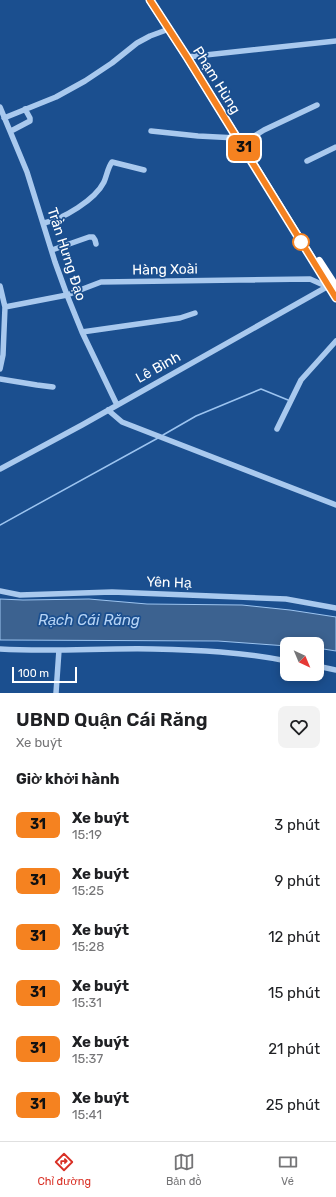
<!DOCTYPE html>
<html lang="vi">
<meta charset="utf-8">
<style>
body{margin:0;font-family:Rubik,sans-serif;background:#f2f2f2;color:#202124;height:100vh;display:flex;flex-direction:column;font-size:15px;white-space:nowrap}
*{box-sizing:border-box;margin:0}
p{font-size:13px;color:#757577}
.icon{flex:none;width:22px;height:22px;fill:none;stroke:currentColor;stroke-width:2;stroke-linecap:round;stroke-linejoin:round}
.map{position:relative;height:693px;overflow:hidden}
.side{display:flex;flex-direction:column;background:#fff;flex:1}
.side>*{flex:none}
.badge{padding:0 8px;border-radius:6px;font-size:14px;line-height:26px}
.needle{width:26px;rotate:136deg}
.controls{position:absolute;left:280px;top:637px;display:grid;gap:8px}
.controls a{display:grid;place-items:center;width:44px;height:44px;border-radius:8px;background:#fff;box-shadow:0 2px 10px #0003;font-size:20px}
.scale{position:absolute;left:12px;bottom:10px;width:65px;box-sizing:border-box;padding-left:4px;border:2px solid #fff;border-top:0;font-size:11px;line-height:14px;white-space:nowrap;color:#fff;-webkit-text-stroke:3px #1b4f8f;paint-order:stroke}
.map>.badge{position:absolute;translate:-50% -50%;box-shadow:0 0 0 2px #fff}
h2{padding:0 16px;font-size:15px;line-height:36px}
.round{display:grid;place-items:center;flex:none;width:42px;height:42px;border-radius:8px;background:#f2f2f2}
.headline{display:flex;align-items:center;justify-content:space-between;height:68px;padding:0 16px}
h1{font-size:19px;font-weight:600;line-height:30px}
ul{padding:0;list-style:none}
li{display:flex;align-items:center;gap:12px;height:56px;padding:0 16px}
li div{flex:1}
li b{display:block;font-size:15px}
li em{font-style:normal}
li .badge{min-width:44px;font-weight:700;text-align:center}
.menu{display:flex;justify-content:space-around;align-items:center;height:56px;border-top:1px solid #e0e0e0;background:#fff;font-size:11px;color:#757577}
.menu a{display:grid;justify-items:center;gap:2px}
.menu .current{color:#d93025}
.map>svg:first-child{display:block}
.water{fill:#3c6290;stroke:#9cc4f0}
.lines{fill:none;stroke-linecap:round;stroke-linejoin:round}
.stream{stroke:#9cc4f0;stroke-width:1.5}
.minor{stroke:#a9c9ee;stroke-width:5.5}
.highway{stroke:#fff;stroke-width:8}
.line-casing{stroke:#fff;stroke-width:9}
.line{stroke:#f58220;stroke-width:6}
.stop-dot{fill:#fff;stroke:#f58220;stroke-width:2}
.labels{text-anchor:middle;stroke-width:3.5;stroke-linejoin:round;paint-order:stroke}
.street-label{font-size:14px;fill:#fff;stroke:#1b4f8f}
.water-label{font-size:15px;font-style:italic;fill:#b5d3f5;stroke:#1b4f8f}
</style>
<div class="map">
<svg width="336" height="693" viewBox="0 0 336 693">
<rect width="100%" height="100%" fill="#1b4f8f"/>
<!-- water -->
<path class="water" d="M0,599L23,600L89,599L147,604L242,605L290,610L336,617V651L317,648V644H287V646L218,641L0,640Z"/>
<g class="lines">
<!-- stream -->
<path class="stream" d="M163,435L196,416L261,389L288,400
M0,525L158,438"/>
<!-- minor -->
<path class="minor" d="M187,57L336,41
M0,107L27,172L55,262L67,295L82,332L117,405
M4,118L56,97L85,81L112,63L137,43L150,36L169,29
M11,131L30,121V118L25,109
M151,131L198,136L237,138
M245,142L264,130L317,105
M307,161L336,147
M44,223C63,219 95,200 104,182C107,175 108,167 112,162L144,170
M52,250L89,237H93L95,240L96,244
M0,286L5,307L3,355L0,369
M5,307L67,295L101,282L310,279L328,287
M82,332L180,318L195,313
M0,379L37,385L53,387
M108,410L122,422L336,505
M277,429L301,380L336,341
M0,469L82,425L332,284
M0,591L20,595L112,592L286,599L336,608
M0,649C51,652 102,648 153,649C198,650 243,652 287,661
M317,666L336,670
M56,693L59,650"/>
<!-- highway -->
<path class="highway" d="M150,0L187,57L336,297
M319,261L336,287"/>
</g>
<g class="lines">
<defs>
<path id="line" d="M150,0L187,57L336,298"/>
</defs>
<!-- line casing -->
<use href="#line" class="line-casing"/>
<!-- line -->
<use href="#line" class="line"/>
</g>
<!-- markers -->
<circle class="stop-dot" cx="301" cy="242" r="8"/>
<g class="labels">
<!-- street labels -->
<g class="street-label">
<text transform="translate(217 80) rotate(58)" y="5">Phạm Hùng</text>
<text transform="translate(67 254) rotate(72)" y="5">Trần Hưng Đạo</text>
<text transform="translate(165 269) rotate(-1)" y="5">Hàng Xoài</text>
<text transform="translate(158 367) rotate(-29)" y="5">Lê Bình</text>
<text transform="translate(169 582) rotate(2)" y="5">Yên Hạ</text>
</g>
<!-- water labels -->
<g class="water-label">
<text x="89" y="625">Rạch Cái Răng</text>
</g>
</g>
</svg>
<div class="controls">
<a><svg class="needle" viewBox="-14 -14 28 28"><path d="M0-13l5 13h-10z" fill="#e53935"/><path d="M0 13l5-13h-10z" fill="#757577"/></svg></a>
</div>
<div class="scale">100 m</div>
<b class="badge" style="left:244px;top:148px;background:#f58220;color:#111">31</b>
</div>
<section class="side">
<div class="headline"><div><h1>UBND Quận Cái Răng</h1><p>Xe buýt</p></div><a class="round"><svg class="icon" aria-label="heart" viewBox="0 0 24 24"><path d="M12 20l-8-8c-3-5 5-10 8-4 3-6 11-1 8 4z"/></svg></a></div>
<h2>Giờ khởi hành</h2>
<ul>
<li><span class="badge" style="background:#f58220;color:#111">31</span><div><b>Xe buýt</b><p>15:19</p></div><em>3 phút</em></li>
<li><span class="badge" style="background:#f58220;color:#111">31</span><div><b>Xe buýt</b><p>15:25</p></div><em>9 phút</em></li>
<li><span class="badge" style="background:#f58220;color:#111">31</span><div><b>Xe buýt</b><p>15:28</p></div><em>12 phút</em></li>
<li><span class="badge" style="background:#f58220;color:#111">31</span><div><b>Xe buýt</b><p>15:31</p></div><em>15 phút</em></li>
<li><span class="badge" style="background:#f58220;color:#111">31</span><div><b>Xe buýt</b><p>15:37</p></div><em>21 phút</em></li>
<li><span class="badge" style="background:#f58220;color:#111">31</span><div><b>Xe buýt</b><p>15:41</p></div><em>25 phút</em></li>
</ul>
</section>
<nav class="menu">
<a class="current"><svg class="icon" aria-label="directions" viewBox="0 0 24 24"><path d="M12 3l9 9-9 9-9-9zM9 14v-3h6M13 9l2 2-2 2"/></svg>Chỉ đường</a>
<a><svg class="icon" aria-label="map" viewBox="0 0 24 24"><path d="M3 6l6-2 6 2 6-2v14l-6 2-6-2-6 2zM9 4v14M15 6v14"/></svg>Bản đồ</a>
<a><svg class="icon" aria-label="tickets" viewBox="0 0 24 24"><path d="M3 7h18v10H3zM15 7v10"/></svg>Vé</a>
</nav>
